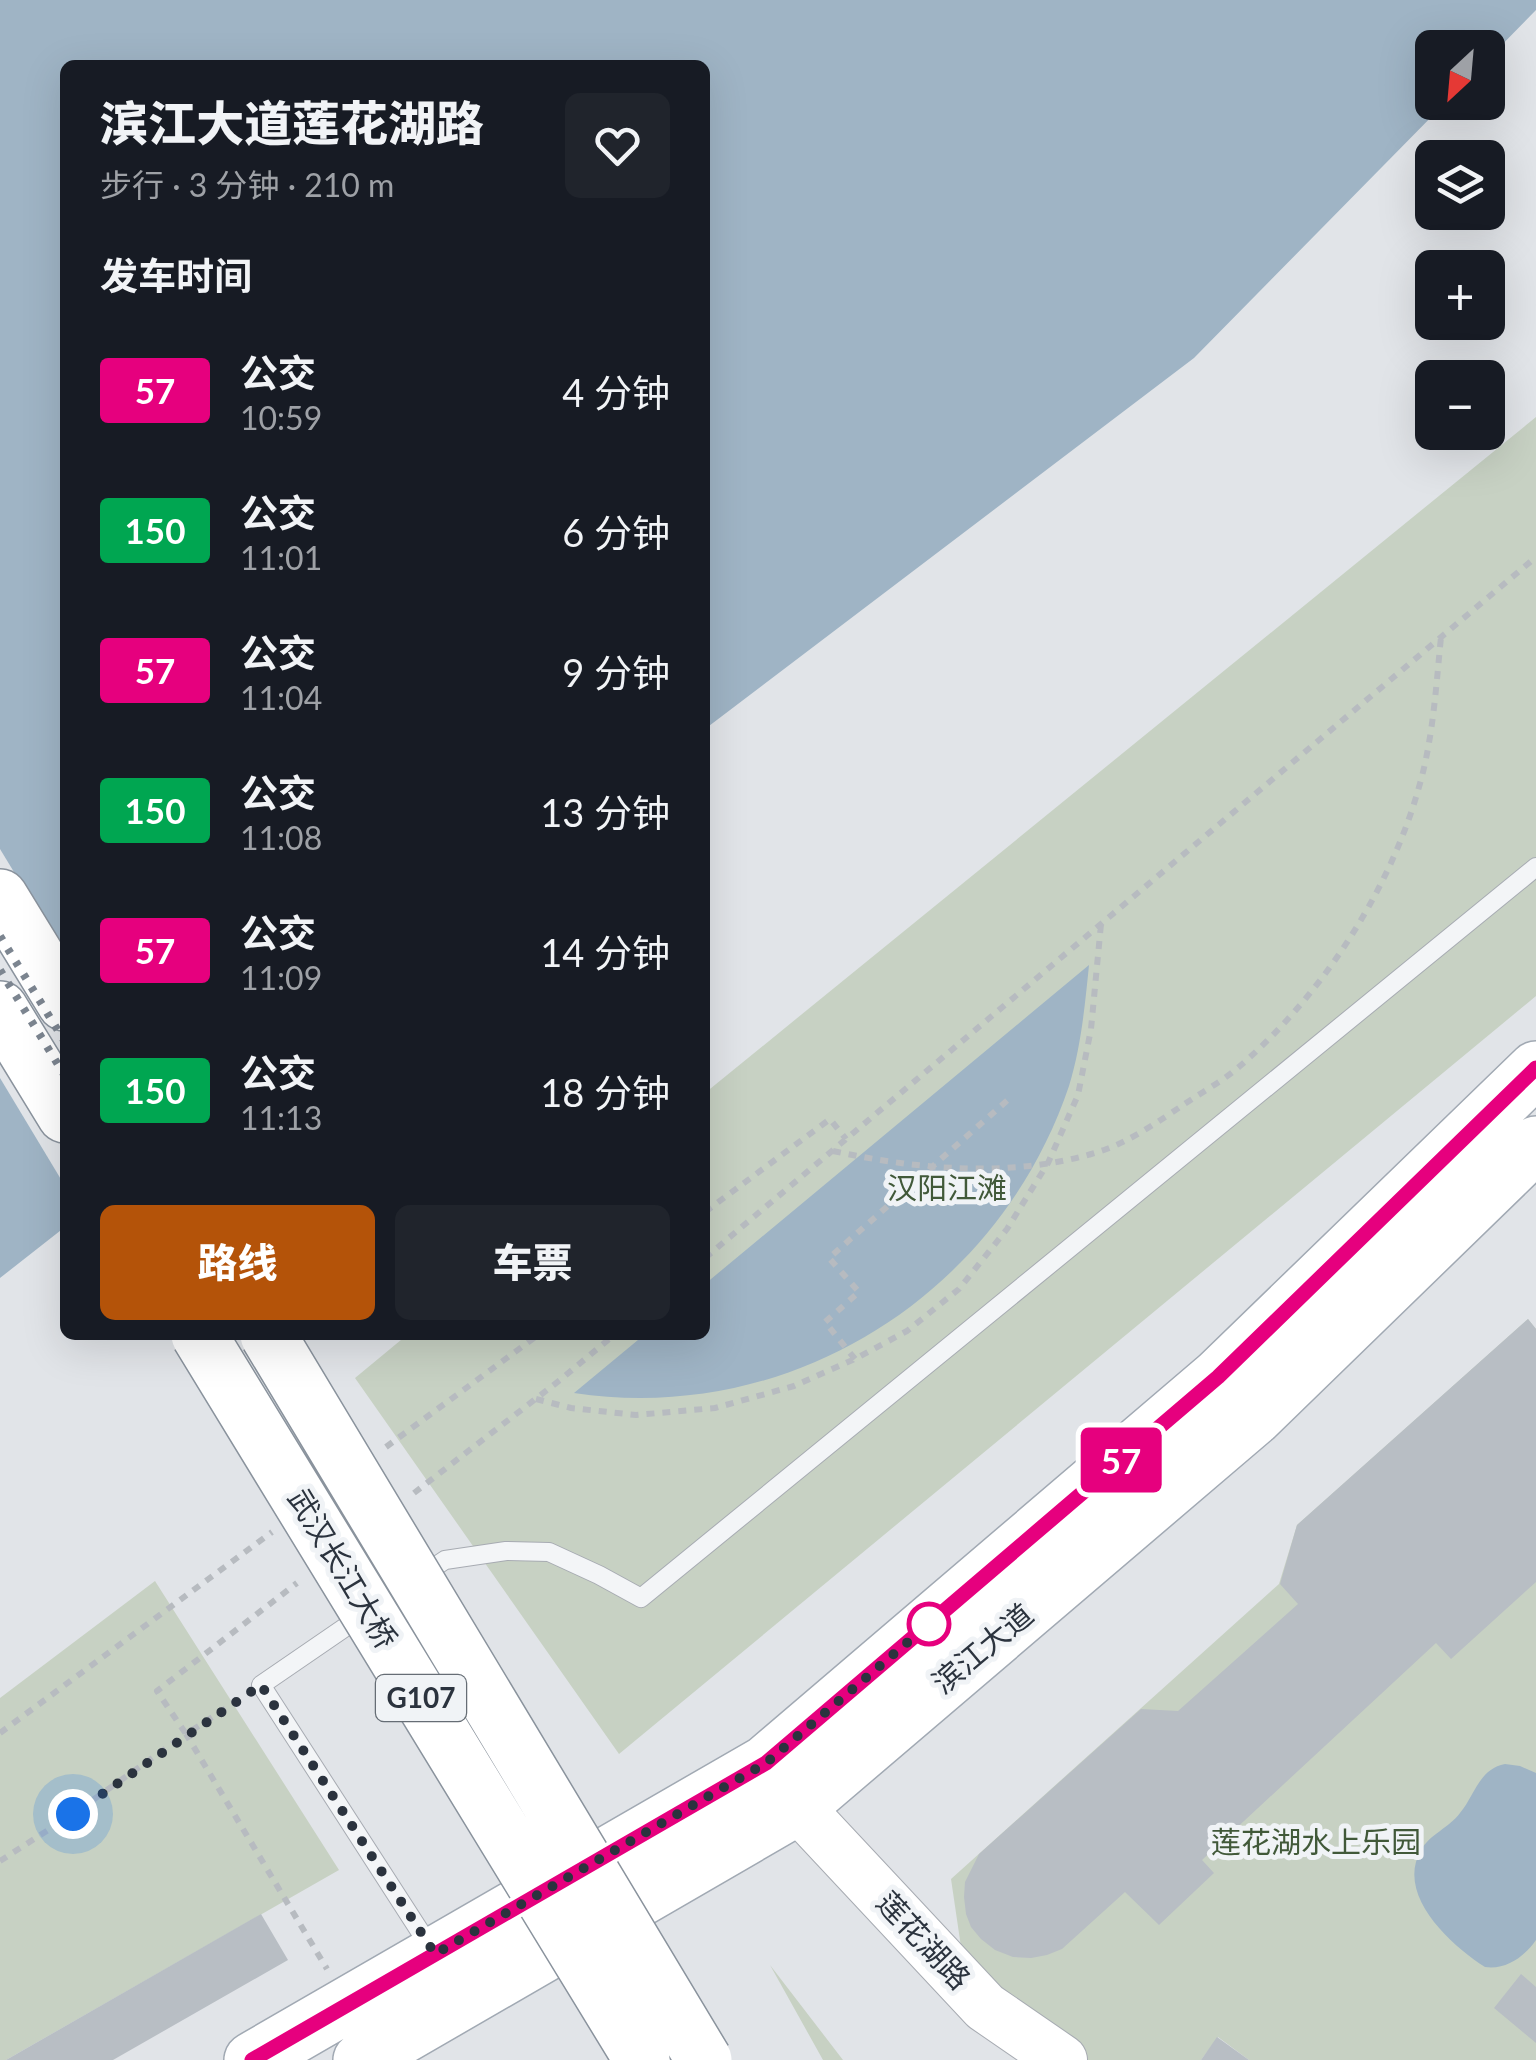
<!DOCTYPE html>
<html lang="zh">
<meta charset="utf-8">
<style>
body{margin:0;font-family:Lato,"Noto Sans SC",sans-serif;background:#20242c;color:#f1f3f6;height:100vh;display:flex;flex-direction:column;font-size:38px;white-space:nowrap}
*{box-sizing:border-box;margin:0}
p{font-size:32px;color:#9ea1a6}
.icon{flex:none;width:55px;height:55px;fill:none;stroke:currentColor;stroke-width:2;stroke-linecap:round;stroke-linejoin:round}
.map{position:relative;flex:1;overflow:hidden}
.sheet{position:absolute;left:60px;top:60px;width:650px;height:1280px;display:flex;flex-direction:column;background:#171b24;border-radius:15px;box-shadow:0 10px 40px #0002}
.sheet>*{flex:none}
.badge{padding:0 20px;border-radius:8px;font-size:35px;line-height:65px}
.needle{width:65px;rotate:206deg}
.fabs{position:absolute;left:1415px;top:30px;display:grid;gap:20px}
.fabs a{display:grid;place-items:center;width:90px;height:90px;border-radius:15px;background:#171b24;box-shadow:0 10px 40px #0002;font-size:50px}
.you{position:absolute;width:50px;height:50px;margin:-25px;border:8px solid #fff;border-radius:50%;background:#1a73e8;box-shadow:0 0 0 15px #1a73e833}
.map>.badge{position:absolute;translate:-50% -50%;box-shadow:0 0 0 5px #fff}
h2{padding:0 40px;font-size:38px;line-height:90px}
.round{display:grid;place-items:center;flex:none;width:105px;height:105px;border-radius:15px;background:#20242c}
.summary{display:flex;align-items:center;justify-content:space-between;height:170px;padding:0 40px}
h1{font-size:48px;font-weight:800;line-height:75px}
.action{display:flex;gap:20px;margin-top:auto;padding:20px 40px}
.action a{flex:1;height:115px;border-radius:15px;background:#b45309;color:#fff;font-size:40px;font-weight:800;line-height:115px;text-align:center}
.action a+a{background:#20242c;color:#f1f3f6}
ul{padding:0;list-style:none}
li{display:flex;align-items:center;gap:30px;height:140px;padding:0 40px}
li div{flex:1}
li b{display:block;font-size:38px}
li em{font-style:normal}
li .badge{min-width:110px;font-weight:700;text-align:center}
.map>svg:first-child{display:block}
.green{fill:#c7d1c3}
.water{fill:#9fb4c5}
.pier{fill:#e1e4e8}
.building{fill:#b8bec4}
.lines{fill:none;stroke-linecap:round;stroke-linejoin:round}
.lane-casing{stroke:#a7abb2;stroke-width:20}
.secondary-casing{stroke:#a7abb2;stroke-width:52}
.primary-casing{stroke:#a1a9b3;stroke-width:58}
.highway-casing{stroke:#8a939d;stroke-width:58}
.path{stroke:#b7bbc0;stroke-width:6;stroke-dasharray:8 8;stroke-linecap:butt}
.lane{stroke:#f3f5f7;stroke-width:18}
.secondary{stroke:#fff;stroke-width:50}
.primary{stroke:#fff;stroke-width:55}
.highway{stroke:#fff;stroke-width:55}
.rail{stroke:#7c8590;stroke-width:8;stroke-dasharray:5 10;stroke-linecap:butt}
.highway-bridge-casing{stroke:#8a939d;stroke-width:58;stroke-linecap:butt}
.highway-bridge{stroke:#fff;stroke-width:55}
.line-casing{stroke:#fff;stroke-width:22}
.line{stroke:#e6007e;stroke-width:15}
.walk{stroke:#2b333e;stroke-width:10;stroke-dasharray:0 18}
.stop-dot{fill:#fff;stroke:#e6007e;stroke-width:5}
.labels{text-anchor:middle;stroke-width:10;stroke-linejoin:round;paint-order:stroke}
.shield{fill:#f0f3f6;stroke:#666d75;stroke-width:2.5}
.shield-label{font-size:28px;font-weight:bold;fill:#2b333e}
.park-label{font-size:30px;fill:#415939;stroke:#f0f3f6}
.street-label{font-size:30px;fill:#2b333e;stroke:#f0f3f6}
</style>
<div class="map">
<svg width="1536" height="2060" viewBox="0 0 1536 2060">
<rect width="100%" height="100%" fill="#e1e4e8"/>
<!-- green -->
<path class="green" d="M1536,417V996L619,1754L355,1378L407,1335H705V1093Z
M1528,1319L1536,1329V2060H1249L1218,2037L1201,2060H1083L965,1974L951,1879L1279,1584L1297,1525Z
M155,1581L339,1870L6,2060H0V1698Z
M770,1965L843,2060H823Z"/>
<!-- water -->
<path class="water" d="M0,0H1536V10L1488,59V48H1432V102L1445,103L1194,358L705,729V65H65V1227L0,1278Z
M1089,965C1085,1005 1081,1047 1069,1086C999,1294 791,1426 574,1393L644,1335H705V1284Z
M1505,1764L1520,1766L1536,1773V1940C1524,1957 1506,1970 1485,1967C1451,1945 1395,1895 1421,1850C1430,1834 1449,1828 1460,1813C1475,1795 1479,1769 1505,1764Z"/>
<!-- pier -->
<path class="pier" d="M0,849L65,956V1186L0,1078Z"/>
<!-- building -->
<path class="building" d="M1528,1319L1536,1329V1582L1451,1659L1436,1643L1202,1860L1214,1873L1159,1925L1125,1892L1062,1949L1047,1955L1031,1958L1013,1957L995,1950L981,1939L971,1927L966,1914L964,1897L965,1882L979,1854L1141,1709L1178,1711L1298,1604L1280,1584L1297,1525Z
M261,1914L288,1960L113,2060H6Z
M1521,1974L1536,1987V2043L1494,2008Z
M1217,2037L1249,2060H1201Z"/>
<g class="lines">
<defs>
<path id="lane" d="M418,1578L445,1560L506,1551L549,1552L599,1575L641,1598L1536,867
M363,1615L261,1685L432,1950"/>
<path id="secondary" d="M798,1807L985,2007L1062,2060"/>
<path id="primary" d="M252,2060L766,1763L1218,1377L1536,1069
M361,2060L798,1807L1255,1417L1536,1144"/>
<path id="highway" d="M0,897L65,1003
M0,1009L65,1115"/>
</defs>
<!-- lane casing -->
<use href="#lane" class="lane-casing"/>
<!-- secondary casing -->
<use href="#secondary" class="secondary-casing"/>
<!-- primary casing -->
<use href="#primary" class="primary-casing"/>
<!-- highway casing -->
<use href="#highway" class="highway-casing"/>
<!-- path -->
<path class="path" d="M833,1151C921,1170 1017,1179 1104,1150C1130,1141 1161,1120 1183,1105C1202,1092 1223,1081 1240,1066C1321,996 1390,891 1419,787C1433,739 1436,687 1441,637
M705,1212L830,1119L846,1139
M705,1258L1536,557
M855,1359L825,1322L859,1292L829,1258L1010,1098
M536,1399L571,1408L636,1415L715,1408L794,1386L855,1359L907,1331L959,1289L1007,1229L1048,1163L1078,1095L1091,1029L1101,924
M386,1447L538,1335
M414,1493L560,1380L614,1335
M239,1700L186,1734L157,1691L297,1583
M0,1733L272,1532
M0,1861L73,1814L186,1734L327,1969"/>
<!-- lane -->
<use href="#lane" class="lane"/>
<!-- secondary -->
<use href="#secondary" class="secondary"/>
<!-- primary -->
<use href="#primary" class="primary"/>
<!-- highway -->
<use href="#highway" class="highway"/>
<!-- rail -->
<path class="rail" d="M0,936L65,1042
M0,970L65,1076
M224,1335L667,2060
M244,1335L685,2060"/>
<defs>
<path id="highway-bridge" d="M199,1335L642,2060
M268,1335L704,2060"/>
</defs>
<!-- highway-bridge casing -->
<use href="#highway-bridge" class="highway-bridge-casing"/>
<!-- highway-bridge -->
<use href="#highway-bridge" class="highway-bridge"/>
</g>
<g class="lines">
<defs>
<path id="line" d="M252,2060L766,1763L1218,1377L1536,1068"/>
</defs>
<!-- line casing -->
<use href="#line" class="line-casing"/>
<!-- line -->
<use href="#line" class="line"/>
<!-- walk -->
<path class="walk" d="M73,1814L261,1685L435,1954L766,1763L929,1624"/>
</g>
<!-- markers -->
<circle class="stop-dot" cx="929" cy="1624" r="20"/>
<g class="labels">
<!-- shield labels -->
<rect class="shield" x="376" y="1675" width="90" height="46" rx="8"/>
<g class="shield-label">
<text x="421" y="1708">G107</text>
</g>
<!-- park labels -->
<g class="park-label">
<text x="947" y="1199">汉阳江滩</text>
<text x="1316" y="1853">莲花湖水上乐园</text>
</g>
<!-- street labels -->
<g class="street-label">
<text transform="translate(342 1569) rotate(59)" y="10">武汉长江大桥</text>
<text transform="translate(983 1649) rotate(-40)" y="10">滨江大道</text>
<text transform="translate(923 1941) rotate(47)" y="10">莲花湖路</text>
</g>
</g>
</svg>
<div class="fabs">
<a><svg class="needle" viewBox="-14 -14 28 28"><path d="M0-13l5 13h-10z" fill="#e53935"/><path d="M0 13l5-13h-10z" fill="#9ea1a6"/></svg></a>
<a><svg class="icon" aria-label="layers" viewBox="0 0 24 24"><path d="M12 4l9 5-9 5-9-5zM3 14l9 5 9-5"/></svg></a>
<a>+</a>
<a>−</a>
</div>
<div class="you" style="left:73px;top:1814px"></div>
<b class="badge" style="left:1121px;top:1460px;background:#e6007e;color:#fff">57</b>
<section class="sheet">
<div class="summary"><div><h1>滨江大道莲花湖路</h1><p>步行 · 3 分钟 · 210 m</p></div><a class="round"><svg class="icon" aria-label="heart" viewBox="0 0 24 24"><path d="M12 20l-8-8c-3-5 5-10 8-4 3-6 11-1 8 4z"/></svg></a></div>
<h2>发车时间</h2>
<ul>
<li><span class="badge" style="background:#e6007e;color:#fff">57</span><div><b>公交</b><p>10:59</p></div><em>4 分钟</em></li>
<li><span class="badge" style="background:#00a651;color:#fff">150</span><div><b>公交</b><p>11:01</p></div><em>6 分钟</em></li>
<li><span class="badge" style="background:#e6007e;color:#fff">57</span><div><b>公交</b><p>11:04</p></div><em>9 分钟</em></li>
<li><span class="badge" style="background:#00a651;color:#fff">150</span><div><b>公交</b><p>11:08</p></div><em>13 分钟</em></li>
<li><span class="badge" style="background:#e6007e;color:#fff">57</span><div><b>公交</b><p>11:09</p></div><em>14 分钟</em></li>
<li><span class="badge" style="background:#00a651;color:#fff">150</span><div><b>公交</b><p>11:13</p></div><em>18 分钟</em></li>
</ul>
<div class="action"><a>路线</a><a>车票</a></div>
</section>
</div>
